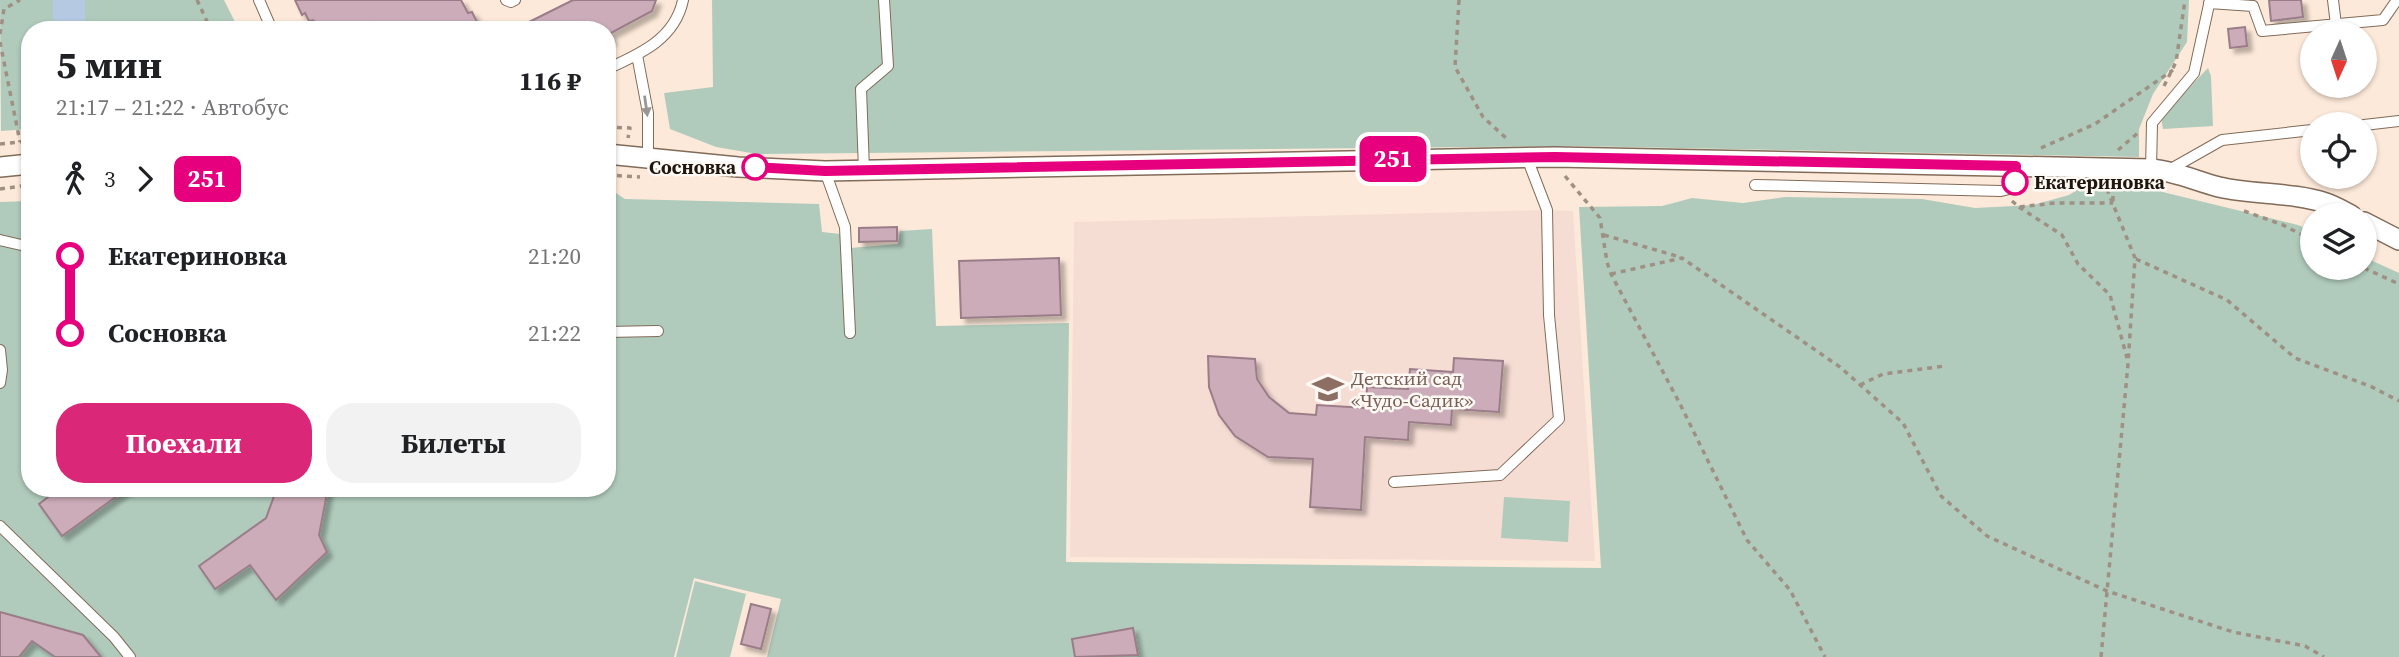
<!DOCTYPE html>
<html lang="ru">
<meta charset="utf-8">
<style>
body{margin:0;font-family:"Source Serif 4",serif;background:#f2f2f2;color:#202124;height:100vh;display:flex;flex-direction:column;font-size:26px;white-space:nowrap}
*{box-sizing:border-box;margin:0}
p{font-size:23px;color:#757577}
.icon{flex:none;width:38px;height:38px;fill:none;stroke:currentColor;stroke-width:2;stroke-linecap:round;stroke-linejoin:round}
.map{position:relative;flex:1;overflow:hidden}
.side{position:absolute;left:21px;top:21px;width:595px;height:476px;display:flex;flex-direction:column;background:#fff;border-radius:28px;box-shadow:0 2px 5px #0004}
.side>*{flex:none}
.badge{padding:0 14px;border-radius:10px;font-size:24px;line-height:46px}
.needle{width:46px;rotate:183deg}
.fabs{position:absolute;left:2300px;top:21px;display:grid;gap:14px}
.fabs a{display:grid;place-items:center;width:77px;height:77px;border-radius:50%;background:#fff;box-shadow:0 2px 5px #0004;font-size:35px}
.map>.badge{position:absolute;translate:-50% -50%;box-shadow:0 0 0 4px #fff}
.legs{display:flex;align-items:center;gap:10px;height:77px;padding:0 35px;font-size:23px}
.legs p{margin-inline-start:auto}
.summary{display:flex;align-items:center;justify-content:space-between;height:119px;padding:0 35px}
h1{font-size:38px;font-weight:700;line-height:52px}
.action{display:flex;gap:14px;margin-top:auto;padding:14px 35px}
.action a{flex:1;height:80px;border-radius:28px;background:#db2777;color:#fff;font-size:28px;font-weight:700;line-height:80px;text-align:center}
.action a+a{background:#f2f2f2;color:#202124}
ul{padding:0 35px;list-style:none}
li{display:flex;align-items:center;gap:24px;height:77px;font-size:26px}
li i{display:grid;place-items:center;width:10px;height:100%;margin:0 9px;background:currentColor}
li i::after{content:'';width:18px;height:18px;margin:-9px;border:5px solid;border-radius:50%;background:#fff}
li p{margin-inline-start:auto}
li:first-child i{background:linear-gradient(#0000 50%,currentColor 0)}
li:last-child i{background:linear-gradient(currentColor 50%,#0000 0)}
.map>svg:first-child{display:block}
.education{fill:#f6ddd4}
.green{fill:#b0cbbc}
.lines{fill:none;stroke-linecap:round;stroke-linejoin:round}
.river{stroke:#b6c9e2;stroke-width:32}
.building{fill:#cbacb8;stroke:#9a7d88;stroke-width:2;filter:url(#shadow)}
.lane-casing{stroke:#816b59;stroke-width:12}
.street-casing{stroke:#816b59;stroke-width:22}
.path{stroke:#9f9084;stroke-width:3.5;stroke-dasharray:5 5;stroke-linecap:butt}
.lane{stroke:#fff;stroke-width:10}
.street{stroke:#fff;stroke-width:19}
.oneway{fill:#9a9693}
.line-1-casing{stroke:#fff;stroke-width:16}
.line-1{stroke:#e6007e;stroke-width:10}
.stop-1-dot{fill:#fff;stroke:#e6007e;stroke-width:3.5}
.labels{text-anchor:middle;stroke-width:5;stroke-linejoin:round;paint-order:stroke}
.stop-label{font-size:19px;font-weight:bold;fill:#1f160f;stroke:#fff9f5;text-anchor:end}
.education-label{font-size:19px;fill:#785e54;stroke:#fff9f5;text-anchor:start}
</style>
<div class="map">
<svg width="2399" height="657" viewBox="0 0 2399 657">
<defs>
<filter id="shadow"><feDropShadow dx="5" dy="5" stdDeviation="2" flood-color="#0004"/></filter>
</defs>
<rect width="100%" height="100%" fill="#fde9d9"/>
<!-- education -->
<path class="education" d="M1547,210L1573,211L1595,561L1070,557L1074,222Z"/>
<!-- green -->
<path class="green" d="M0,0H224L239,30H30V129L1,131Z
M712,0H2189L2187,42L2153,94L2139,129V157L1575,146L757,154L716,147L670,129L664,93L713,87Z
M2208,68L2211,76L2213,126L2163,129L2161,117Z
M2087,184L2134,185L2298,225L2312,231V268H2364V257L2399,273V657H767L781,599L694,578L674,657H0V202L30,201V488H607V187L625,199L819,204L822,232L841,234L850,248L898,244L900,231L932,229L936,326L1069,323L1066,562L1601,568L1579,207L1662,206L1692,198L1743,203L1785,197L1922,199L1975,208L2033,205L2069,195Z
M1504,497L1570,501L1568,542L1501,538Z
M695,581L746,594L730,657H676Z"/>
<g class="lines">
<!-- river -->
<path class="river" d="M69,0V30"/>
</g>
<!-- building -->
<path class="building" d="M295,0H461L468,13L472,12L478,24L496,30H380L375,22L357,30H325L313,20L309,21L305,13L302,15Z
M573,0H656L652,11L609,34L612,40L607,42V30H513Z
M2269,0H2301L2303,17L2271,21Z
M2245,27L2247,46L2230,48L2228,29Z
M897,227V241L859,242V228Z
M1059,258L1061,315L961,318L959,261Z
M1208,356L1255,359L1257,379L1269,397L1289,413L1316,415L1317,405L1366,408L1367,387L1408,389L1410,369L1453,372L1454,358L1503,361L1499,412L1452,409L1451,425L1409,422L1408,440L1365,437L1361,510L1310,507L1313,459L1268,457L1235,436L1219,415L1209,387Z
M60,488H128L62,536L39,504Z
M277,488H328L319,535L327,552L276,600L250,565L215,589L199,566L266,518Z
M751,604L771,609L761,649L741,644Z
M0,612L83,635L101,657H55L32,641L19,657H0Z
M1133,628L1138,655L1075,657L1072,639Z"/>
<g class="lines">
<defs>
<path id="lane" d="M259,0L272,30
M506,0L511,2L515,0
M2333,0L2336,25
M2209,3L2253,6L2262,31L2383,20L2397,0
M637,55L648,113V158
M607,69C640,54 675,39 683,0
M2364,125L2399,121
M2151,169L2152,123L2194,73L2210,0
M864,170L861,89L888,66L884,0
M2169,170L2222,140L2312,130
M825,171L845,227L850,333
M1755,185L2001,191L2009,189L2016,183V166
M0,240L30,247
M607,332L658,331
M0,350L2,370L0,383
M1394,482L1500,475L1559,419L1549,315L1547,210L1527,158
M0,526L114,637L130,657"/>
<path id="street" d="M607,154L738,167L825,171L1555,157L2151,169C2175,171 2196,181 2219,187C2254,195 2292,192 2326,203C2335,206 2343,211 2351,215
M0,167L30,164
M2364,222L2399,240"/>
</defs>
<!-- lane casing -->
<use href="#lane" class="lane-casing"/>
<!-- street casing -->
<use href="#street" class="street-casing"/>
<!-- path -->
<path class="path" d="M197,0L211,30
M1459,0L1455,67L1483,117L1507,139
M0,34L4,9L20,0
M0,42L20,142
M2164,86L2176,62L2185,0
M607,127L630,128L628,138
M0,144L30,141
M2041,148L2095,124L2173,70
M2118,150L2139,132
M607,175L640,177
M1565,176L1600,218L1607,262L1611,274L1680,404L1747,540L1790,590L1825,657
M0,189L30,185
M2012,201L2019,207L2055,203H2113
M2113,201V185
M2019,207L2062,235L2078,264L2110,295L2127,358
M2244,211L2283,225L2312,240
M1604,235L1680,257
M2136,259L2227,300L2295,358L2372,387L2399,401
M2364,268L2399,284
M1611,274L1682,258L1840,367L1903,423L1941,496L1987,536L2107,591L2233,632L2305,646L2324,657
M1860,385L1883,374L1945,366
M2101,657L2128,364L2135,258L2106,187"/>
<!-- lane -->
<use href="#lane" class="lane"/>
<!-- street -->
<use href="#street" class="street"/>
</g>
<!-- one-way arrows -->
<defs><path id="oneway-solid" d="M-6-.8H1V-3.2L6.5 0L1 3.2V.8H-6Z" transform="scale(1.75)"/></defs>
<use class="oneway" href="#oneway-solid" transform="translate(646 106) rotate(82)"/>
<g class="lines">
<defs>
<path id="line-1" d="M755,167L825,171L1555,157L2016,166L2015,182"/>
</defs>
<!-- line-1 casing -->
<use href="#line-1" class="line-1-casing"/>
<!-- line-1 -->
<use href="#line-1" class="line-1"/>
</g>
<!-- icons -->
<defs>
<symbol id="school-bare" viewBox="-9 -9 18 18"><path d="M0-5L7-2L0 1L-7-2ZM-4 1L0 2.5L4 1V4Q0 6-4 4Z" fill="#8d6e63" stroke="#fff9f5" stroke-width="2.5" paint-order="stroke"/></symbol>
</defs>
<g fill-rule="evenodd">
<use href="#school-bare" x="1306" y="367" width="44" height="44"/>
</g>
<!-- markers -->
<g class="stop-1-dot">
<circle cx="755" cy="167" r="12"/>
<circle cx="2015" cy="182" r="12"/>
</g>
<g class="labels">
<!-- stop labels -->
<g class="stop-label">
<text x="736" y="174">Сосновка</text>
<text x="2034" y="189" text-anchor="start">Екатериновка</text>
</g>
<!-- education labels -->
<g class="education-label">
<text x="1351" y="385">Детский сад<tspan x="1351" dy="22">«Чудо-Садик»</tspan></text>
</g>
</g>
</svg>
<div class="fabs">
<a><svg class="needle" viewBox="-14 -14 28 28"><path d="M0-13l5 13h-10z" fill="#e53935"/><path d="M0 13l5-13h-10z" fill="#757577"/></svg></a>
<a><svg class="icon" aria-label="locate" viewBox="0 0 24 24"><circle cx="12" cy="12" r="6"/><path d="M12 2v4M12 18v4M2 12h4M18 12h4"/></svg></a>
<a><svg class="icon" aria-label="layers" viewBox="0 0 24 24"><path d="M12 4l9 5-9 5-9-5zM3 14l9 5 9-5"/></svg></a>
</div>
<b class="badge" style="left:1393px;top:159px;background:#e6007e;color:#fff">251</b>
<section class="side">
<div class="summary"><div><h1>5 мин</h1><p>21:17 – 21:22 · Автобус</p></div><b>116 ₽</b></div>
<div class="legs"><svg class="icon" aria-label="walk" viewBox="0 0 24 24"><circle cx="13" cy="4" r="2"/><path d="M13 8l-2 6 4 7M11 14l-3 7M7 12l3-4h3l4 4"/></svg>3<svg class="icon" aria-label="forward" viewBox="0 0 24 24"><path d="M9 5l7 7-7 7"/></svg><b class="badge" style="background:#e6007e;color:#fff">251</b></div>
<ul>
<li><i style="color:#e6007e"></i><b>Екатериновка</b><p>21:20</p></li>
<li><i style="color:#e6007e"></i><b>Сосновка</b><p>21:22</p></li>
</ul>
<div class="action"><a>Поехали</a><a>Билеты</a></div>
</section>
</div>
